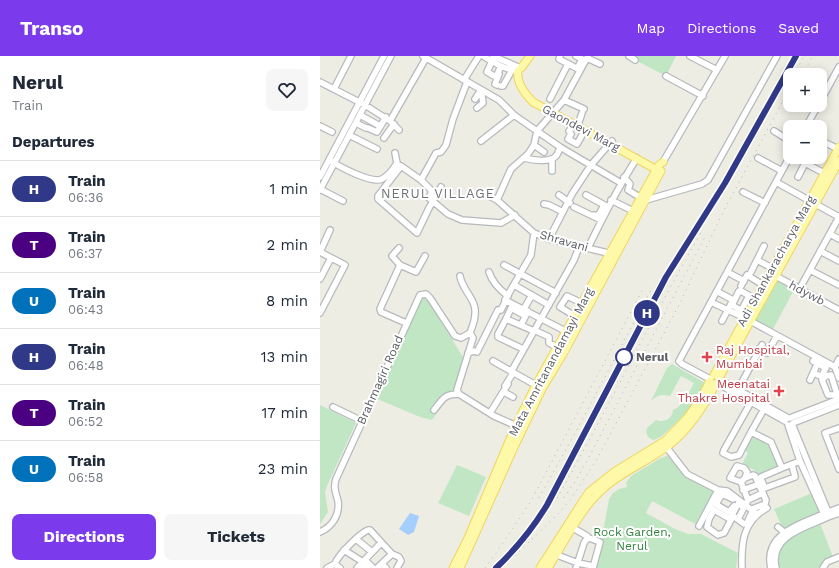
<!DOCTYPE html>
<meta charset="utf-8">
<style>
body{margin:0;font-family:"Work Sans",sans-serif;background:#f6f6f7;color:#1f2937;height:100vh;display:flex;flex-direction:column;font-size:15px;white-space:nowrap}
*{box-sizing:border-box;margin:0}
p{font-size:13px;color:#747a83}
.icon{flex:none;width:22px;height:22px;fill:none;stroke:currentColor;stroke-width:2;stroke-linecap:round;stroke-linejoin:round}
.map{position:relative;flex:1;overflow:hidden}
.panel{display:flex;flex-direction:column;background:#fff;width:320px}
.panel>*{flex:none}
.badge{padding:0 8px;border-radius:13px;font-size:14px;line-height:26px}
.controls{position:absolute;left:463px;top:12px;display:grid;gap:8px}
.controls a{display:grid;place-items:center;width:44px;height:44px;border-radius:8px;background:#fff;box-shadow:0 2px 10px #0003;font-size:20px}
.map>.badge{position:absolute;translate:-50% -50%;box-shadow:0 0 0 2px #fff}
h2{padding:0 12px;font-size:15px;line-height:36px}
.round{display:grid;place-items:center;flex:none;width:42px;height:42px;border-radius:8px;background:#f6f6f7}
.overview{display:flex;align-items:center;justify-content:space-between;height:68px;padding:0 12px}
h1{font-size:19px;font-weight:700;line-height:30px}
.button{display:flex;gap:8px;margin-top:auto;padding:8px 12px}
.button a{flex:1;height:46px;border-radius:8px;background:#7c3aed;color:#fff;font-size:16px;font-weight:700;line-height:46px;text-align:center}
.button a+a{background:#f6f6f7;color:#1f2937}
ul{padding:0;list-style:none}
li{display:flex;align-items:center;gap:12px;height:56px;padding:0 12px;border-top:1px solid #e0e1e3}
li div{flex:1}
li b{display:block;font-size:15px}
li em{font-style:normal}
li .badge{min-width:44px;font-weight:700;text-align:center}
header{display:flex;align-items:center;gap:24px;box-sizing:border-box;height:56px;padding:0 20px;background:#7c3aed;color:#fff}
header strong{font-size:19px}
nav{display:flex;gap:22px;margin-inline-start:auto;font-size:14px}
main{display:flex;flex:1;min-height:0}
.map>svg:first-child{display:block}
.green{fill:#c1e6c4}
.water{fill:#a4cefe}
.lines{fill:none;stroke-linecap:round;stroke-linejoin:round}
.minor-casing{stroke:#b6b9be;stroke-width:8}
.major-casing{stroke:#efd55c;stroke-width:9}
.minor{stroke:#fff;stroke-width:5.5}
.major{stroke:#fef9a9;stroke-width:7}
.rail{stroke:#b5b6b6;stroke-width:1;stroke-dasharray:1 5;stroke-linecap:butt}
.line-casing{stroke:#fff;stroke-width:9}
.line{stroke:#303888;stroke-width:6}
.stop-dot{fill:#fff;stroke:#303888;stroke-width:2}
.health-dot{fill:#e0444e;stroke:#fff;stroke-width:1.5}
.labels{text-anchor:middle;stroke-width:4;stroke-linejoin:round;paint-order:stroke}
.street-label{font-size:12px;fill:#5c5f64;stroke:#fff}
.health-label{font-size:12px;fill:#be3a42;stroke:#fff;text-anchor:start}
.stop-label{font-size:12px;font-weight:bold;fill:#5c5f64;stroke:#fff;text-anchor:start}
.park-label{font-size:12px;fill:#358240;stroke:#fff}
.neighbourhood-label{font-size:13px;letter-spacing:1px;fill:#6d7176;stroke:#fff}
</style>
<header>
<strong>Transo</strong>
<nav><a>Map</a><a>Directions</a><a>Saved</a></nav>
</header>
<main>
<section class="panel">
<div class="overview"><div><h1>Nerul</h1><p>Train</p></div><a class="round"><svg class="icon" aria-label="heart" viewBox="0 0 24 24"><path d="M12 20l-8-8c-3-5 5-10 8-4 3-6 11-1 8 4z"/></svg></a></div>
<h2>Departures</h2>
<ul>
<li><span class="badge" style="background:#303888;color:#fff">H</span><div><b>Train</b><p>06:36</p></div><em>1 min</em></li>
<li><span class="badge" style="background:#4b0082;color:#fff">T</span><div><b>Train</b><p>06:37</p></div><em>2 min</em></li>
<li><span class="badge" style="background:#0072bc;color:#fff">U</span><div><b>Train</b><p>06:43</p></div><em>8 min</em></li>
<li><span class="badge" style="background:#303888;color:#fff">H</span><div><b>Train</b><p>06:48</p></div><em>13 min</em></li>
<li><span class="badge" style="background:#4b0082;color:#fff">T</span><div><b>Train</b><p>06:52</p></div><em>17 min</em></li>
<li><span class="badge" style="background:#0072bc;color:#fff">U</span><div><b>Train</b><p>06:58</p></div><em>23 min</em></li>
</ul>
<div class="button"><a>Directions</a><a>Tickets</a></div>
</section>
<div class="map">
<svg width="519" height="512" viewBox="0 0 519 512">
<rect width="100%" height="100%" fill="#eeede4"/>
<!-- green -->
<path class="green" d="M317,0H356L346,20L315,4Z
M456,224L474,234L453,273L435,263Z
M101,241H104L107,243L143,301L135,330V333L112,364L100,361L55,342Z
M352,308L385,327L371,353L342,380L334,384C328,383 325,378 327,372L336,364C345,367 352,363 353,354C364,350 369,336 374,327L361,320L350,340C342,338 337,339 331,345L347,312Z
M0,349L36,367L7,430L5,437L8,456L0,468Z
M432,379L451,389L460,411L439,420L434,414L422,408L428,397L424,394Z
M349,399L358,411L396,435L377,469L332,445L326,457L355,473L368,478H381L418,497L416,512H274L281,487L289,443L293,437L299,433L307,431L306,427L311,420L339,403Z
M137,409L166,421L149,460L118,447Z
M492,437L501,457L463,473L454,453Z
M500,467L513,501L500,512H459C452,484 479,476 500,467Z"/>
<!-- water -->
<path class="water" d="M90,457L99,460L94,476L88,479L79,473Z"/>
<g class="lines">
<defs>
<path id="minor" d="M103,0L179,44L194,59L240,91L301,127
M163,0C173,6 185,14 197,14
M173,0L198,11
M240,0L239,3L260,14
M256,0L262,3L259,9
M309,0L315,4
M370,0L397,14
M267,2L280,8
M172,5L167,16L176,21L181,10
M346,20L383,40
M144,24L159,0
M0,26L45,49L70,65L106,2
M177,29L175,28L179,18
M181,30H183L192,14
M14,33L31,0
M155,43L161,34
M230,43L248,8
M244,44L264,53
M500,46L519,11
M484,49L495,55
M157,52L163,47L161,34
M40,59L60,70
M259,66L262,57
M36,67L46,72H48L57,76L66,61
M72,67L79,74
M254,68L249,75L251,78L248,83L257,88L265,74
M0,70L12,76
M486,71L498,49
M500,72L502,74L500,79
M454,75L470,85
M29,79L57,93
M64,82L74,68
M500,84L518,93
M161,85L194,59
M224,96L214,89L217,75L244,44L268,0
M204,102C211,104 230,107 236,100C238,98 239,94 240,91
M438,102L462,115
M11,105C20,111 52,128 62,123C68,120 74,112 77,107L75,97
M343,106L405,0
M485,107L504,117
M232,115V103
M0,121L64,0
M304,121L310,128L308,134L321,142
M478,121L488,101
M101,124L112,135L109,142L128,158L142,164L181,167L195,159
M456,126L519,161
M121,131L109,152L97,177L58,143V140L81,110L101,124L116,97L121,96L126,89L133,63L147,26
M0,133L23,145
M0,134L71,0
M423,136L445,147
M163,137L177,144L214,177L229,183L292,198
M239,139L250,147
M266,139L288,151
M177,144L191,113L208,98L214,89
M291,144L313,155
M326,144L382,128L388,124L457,0
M224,148L229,149L243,156
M254,151L281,164
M274,159L278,160L283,151
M214,177L211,199L185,244L253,279
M510,178L519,183
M229,183L252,138L271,109L292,85
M79,192L72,200L80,209L96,216L105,200
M268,192C283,161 298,131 317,102
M500,195L519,205
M0,196L25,209L0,257
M0,196L10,174
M437,204L444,190
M80,209L60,253L61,256L86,267
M184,209L236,237
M490,214L519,229
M169,216C172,226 180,234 188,240
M431,216L437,204L452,212
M411,218L424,225
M452,218L519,254
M0,223L11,202
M194,229L229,249
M421,230L427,219L443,229
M480,232L519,161
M400,237L413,244L402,265
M395,248L425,262L515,311
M205,251L212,239
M191,252L204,259
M181,254L186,244
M421,255L429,240
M427,258L412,249L419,235H421L435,243
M255,260L240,251L247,240L262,247
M186,263L193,248
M201,269L208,255
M214,274L229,281V287L237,291
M150,277L153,282L152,285L137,334L139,338L174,360L199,371
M203,293L178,281V278L186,263L214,275
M439,293L447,297L457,280
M148,297L154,295L157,296L178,254
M519,303L515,311L519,322
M173,305L219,331
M359,305L470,100
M359,305L362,308L390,323
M493,305L506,312L502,319L500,320L494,317
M191,316L254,204L259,191
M511,319L517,338L516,339H508L502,324L506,320Z
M399,323L468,362
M490,324L499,304
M397,327L465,365
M421,328L442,289
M185,330L193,317
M184,336L193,341
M431,346L404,394L403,397L411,401L419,399L431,376
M13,351L42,365
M444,353L431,376L451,386L462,412L480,405
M114,354C123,343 124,338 139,338
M170,357L188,328
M470,362L519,343
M473,367L519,349
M519,372L505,377L519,413
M344,388L367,418L398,434L407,435L437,458
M462,412L441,421V423L445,432L475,421L472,409
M421,426L410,422L417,410L424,412L427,416L425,422
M423,434L439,428
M428,444L443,437
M392,446L409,456L414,450
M396,448L402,438L413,443
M389,451L410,463L411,464L404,477L398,479L387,471L389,463L394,454
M425,451L418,448L412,459L424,468L427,467L433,454
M506,457L519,452
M507,460L508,461L519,457
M418,463L428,444L421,426L425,422L433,419L435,420L446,444L445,448L432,453
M379,470L398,434
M458,471L464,476
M253,472L267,480
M0,476C12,471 20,459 18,445C16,437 13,432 16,423L100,239L106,238L110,242L135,280L141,282L150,277C152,271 155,265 155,258C157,244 142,234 140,220
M36,483L52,496
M24,494L43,506
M72,498L79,501L81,505L77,512
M237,499L258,507L273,510
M45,504L53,512
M15,508L20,512
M41,508L46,512
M62,508L66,512
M7,512L15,508C17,500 40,477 48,474H50L72,498L57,512
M37,512L61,487
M256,512L264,487L266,484L269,482L280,486L273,512
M422,512C421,487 423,465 447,452
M451,512C443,478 480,468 504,458L480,405L468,369
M456,512C448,480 486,471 508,461V456L472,368
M503,512L507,506L519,501"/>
<path id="major" d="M201,12L210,0
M198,15C196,27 206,39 213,46L339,115
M394,319L519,91
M399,322L519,105
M133,512L148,482L196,369L216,329L339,109L343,106
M140,512L195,389L222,333L243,298L341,115
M220,512L261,448L269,436L294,416L346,384L367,362L380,344L390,325
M228,512C244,487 261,451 284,432C303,415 327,406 348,390C369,374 383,351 396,328"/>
</defs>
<!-- minor casing -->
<use href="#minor" class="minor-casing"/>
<!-- major casing -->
<use href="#major" class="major-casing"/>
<!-- minor -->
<use href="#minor" class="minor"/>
<!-- major -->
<use href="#major" class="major"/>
<!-- rail -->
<path class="rail" d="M474,19L484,0
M482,19L493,0
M219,442L259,370L331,234
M237,442C288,353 332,261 383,173
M244,442L256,424L270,399L386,179
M193,496L218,463L227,449L347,221L405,127L476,0
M165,512L175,499L211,445L324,231
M182,512L239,457L251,443L277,403L359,249L403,156L470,32"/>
</g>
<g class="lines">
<defs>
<path id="line" d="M176,512C196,493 213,472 227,449L346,221L405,127L476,0"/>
</defs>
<!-- line casing -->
<use href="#line" class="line-casing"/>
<!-- line -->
<use href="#line" class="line"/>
</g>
<!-- markers -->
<circle class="stop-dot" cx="304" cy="301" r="8"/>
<g class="health-dot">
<path d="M385 295h4v4h4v4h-4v4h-4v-4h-4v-4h4z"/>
<path d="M457 329h4v4h4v4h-4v4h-4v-4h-4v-4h4z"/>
</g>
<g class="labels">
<!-- street labels -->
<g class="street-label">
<text transform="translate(261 72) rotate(28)" y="4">Gaondevi Marg</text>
<text transform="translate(244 185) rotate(16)" y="4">Shravani</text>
<text transform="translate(456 205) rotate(-61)" y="4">Adi Shankaracharya Marg</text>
<text transform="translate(487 237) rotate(28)" y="4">hdywb</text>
<text transform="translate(231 306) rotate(-62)" y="4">Mata Amritanandamayi Marg</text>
<text transform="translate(60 324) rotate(-66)" y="4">Brahmagiri Road</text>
</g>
<!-- health labels -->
<g class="health-label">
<text x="396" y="298">Raj Hospital,<tspan x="396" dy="14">Mumbai</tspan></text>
<text x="450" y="332" text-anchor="end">Meenatai<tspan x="450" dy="14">Thakre Hospital</tspan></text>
</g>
<!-- stop labels -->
<g class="stop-label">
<text x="316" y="305">Nerul</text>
</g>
<!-- park labels -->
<g class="park-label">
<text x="312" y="480">Rock Garden,<tspan x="312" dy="14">Nerul</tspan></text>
</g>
<!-- neighbourhood labels -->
<g class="neighbourhood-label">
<text x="118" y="142">NERUL VILLAGE</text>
</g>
</g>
</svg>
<div class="controls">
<a>+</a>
<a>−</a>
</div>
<b class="badge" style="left:327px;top:257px;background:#303888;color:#fff">H</b>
</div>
</main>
